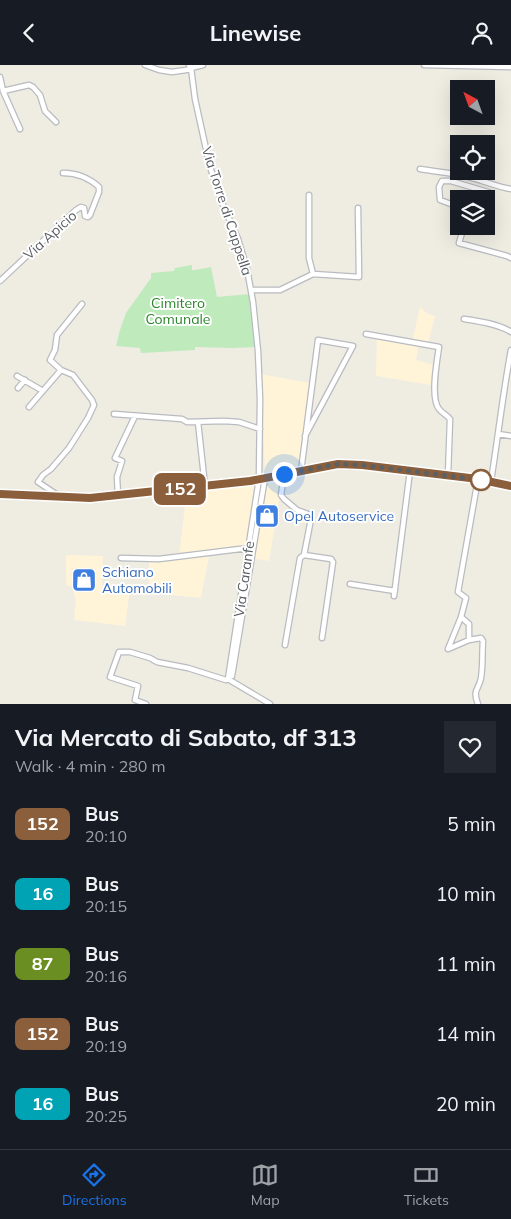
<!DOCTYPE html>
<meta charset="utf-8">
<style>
body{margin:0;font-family:Mulish,sans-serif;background:#242831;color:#f1f3f6;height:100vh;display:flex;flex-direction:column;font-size:19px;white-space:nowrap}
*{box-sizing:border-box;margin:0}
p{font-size:16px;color:#9ea1a6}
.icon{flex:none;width:28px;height:28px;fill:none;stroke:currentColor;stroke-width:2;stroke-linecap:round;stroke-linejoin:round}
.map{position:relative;height:639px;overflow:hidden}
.drawer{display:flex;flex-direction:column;background:#171b24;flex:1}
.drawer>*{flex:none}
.badge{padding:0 10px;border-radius:8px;font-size:18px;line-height:32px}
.needle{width:32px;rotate:319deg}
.tools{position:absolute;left:450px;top:15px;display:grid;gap:10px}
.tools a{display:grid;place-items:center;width:45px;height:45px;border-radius:0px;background:#171b24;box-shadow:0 5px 20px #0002;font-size:25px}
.you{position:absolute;width:25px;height:25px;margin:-12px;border:4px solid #fff;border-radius:50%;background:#1a73e8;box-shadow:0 0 0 8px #1a73e833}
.map>.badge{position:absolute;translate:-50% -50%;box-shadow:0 0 0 2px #fff}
.round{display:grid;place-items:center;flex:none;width:52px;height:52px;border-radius:0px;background:#242831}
.summary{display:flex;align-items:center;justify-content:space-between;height:85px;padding:0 15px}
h1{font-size:24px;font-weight:700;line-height:38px}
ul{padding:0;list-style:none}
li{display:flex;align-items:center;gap:15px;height:70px;padding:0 15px}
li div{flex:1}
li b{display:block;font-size:19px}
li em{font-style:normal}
li .badge{min-width:55px;font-weight:700;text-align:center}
header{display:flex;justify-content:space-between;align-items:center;height:65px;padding:0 15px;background:#171b24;font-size:22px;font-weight:700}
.menu{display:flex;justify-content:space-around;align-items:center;height:70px;border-top:1px solid #363941;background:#171b24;font-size:14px;color:#9ea1a6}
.menu a{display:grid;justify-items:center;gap:2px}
.menu .current{color:#1a73e8}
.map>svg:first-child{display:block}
.commercial{fill:#fff4d8}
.green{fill:#beeabc}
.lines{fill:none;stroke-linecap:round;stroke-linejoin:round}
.minor-casing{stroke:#b8bbc0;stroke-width:7}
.tertiary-casing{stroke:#b8bbc0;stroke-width:8}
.minor{stroke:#fff;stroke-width:4.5}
.tertiary{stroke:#fff;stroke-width:5.5}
.line-casing{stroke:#fff;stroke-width:11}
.line{stroke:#8b5e3c;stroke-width:8}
.walk{stroke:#5b6065;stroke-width:5;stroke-dasharray:0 9}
.stop-dot{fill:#fff;stroke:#8b5e3c;stroke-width:2.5}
.labels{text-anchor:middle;stroke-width:4;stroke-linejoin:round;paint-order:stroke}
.street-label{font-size:14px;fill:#5b6065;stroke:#fff}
.park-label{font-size:14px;fill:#2b842c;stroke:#fff}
.shop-label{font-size:14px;fill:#366cbe;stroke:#fff;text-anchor:start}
</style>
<header><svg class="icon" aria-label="back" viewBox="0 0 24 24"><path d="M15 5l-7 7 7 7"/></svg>Linewise<svg class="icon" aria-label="person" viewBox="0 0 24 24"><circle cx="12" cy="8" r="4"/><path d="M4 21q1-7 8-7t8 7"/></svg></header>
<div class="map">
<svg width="511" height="639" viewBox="0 0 511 639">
<rect width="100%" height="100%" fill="#efece2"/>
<!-- commercial -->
<path class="commercial" d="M420,242L428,249L435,251L428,279L419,277L416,295L433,300L431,320L376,311L377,270L412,277Z
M261,309L309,318L299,402L265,409Z
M283,412L269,496L248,493L244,486L209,491L201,533L149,528V494L179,491L187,425Z
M66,490L103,491L102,523L130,525L125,561L74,555L76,536L72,522L66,520Z"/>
<!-- green -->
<path class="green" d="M192,200V205H195L211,202L217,232L250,229L255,282L232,283L195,282V285L141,288L140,283L116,281L120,265L126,248L151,213V208L174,206L175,203Z"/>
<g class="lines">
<defs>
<path id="minor" d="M145,0L159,5L172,7L186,5L191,3L203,0
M189,0L191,3L195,34L210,102L223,140L238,174L247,204L253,237L258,286L260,334L259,414L228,614L270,639
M424,0L511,2
M0,12L3,26L20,64
M3,26L29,20L33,22L40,30L45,46L56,57
M420,104C438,107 455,108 472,113C485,116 497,122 511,124
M309,130V193L313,209
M459,142L440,135L439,122L442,116H451L491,128
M464,161L459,178L507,191L511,193
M0,216L76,145L81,142L84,143L85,151L88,152L90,150L99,127V122C88,112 77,108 63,108
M251,225H280L313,209L359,212L358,143
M464,254C478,256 499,259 511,267
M366,269L439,282C437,296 430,333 439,344C442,348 447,350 450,354L448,410
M17,311L43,326
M18,323L25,315
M29,342L61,305
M114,349L182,354L187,357L224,356L239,357L260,364
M198,357L205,421
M498,369L511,371
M301,406L318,275L353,281L305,371
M284,409L281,430L284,434L297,445L308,449L311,454L304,490L300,493L285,580
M491,416C498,372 503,328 511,285
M118,430L117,412L122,396L115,393L135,351
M59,431L38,417L43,410L51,404L69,383L88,353L94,340L92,335L73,310L61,305L50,295L55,285L57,270L82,239
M304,490L331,494L333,497L322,573
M121,493L159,494L248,483
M350,519L395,526
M394,531L410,406
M461,552L448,584L469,575
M232,611L265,413
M146,639L135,635L138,621L110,612L119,587H130L150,593L157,597L188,603L226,615L228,614
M478,639C472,624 479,625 481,613C483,601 482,588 483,576L481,573L469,575V559L461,552L466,533L458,527L478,414"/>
<path id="tertiary" d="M0,429L90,433L250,416L338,399L362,400L478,414L511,421"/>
</defs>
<!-- minor casing -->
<use href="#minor" class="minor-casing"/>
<!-- tertiary casing -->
<use href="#tertiary" class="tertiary-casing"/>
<!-- minor -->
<use href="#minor" class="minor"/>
<!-- tertiary -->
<use href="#tertiary" class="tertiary"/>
</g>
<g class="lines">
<defs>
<path id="line" d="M0,429L90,433L250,416L338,399L362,400L478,414L511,421"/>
</defs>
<!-- line casing -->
<use href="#line" class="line-casing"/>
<!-- line -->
<use href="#line" class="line"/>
<!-- walk -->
<path class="walk" d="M284,409L338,399L362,400L481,415"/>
</g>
<!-- icons -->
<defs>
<symbol id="shop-square" viewBox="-11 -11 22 22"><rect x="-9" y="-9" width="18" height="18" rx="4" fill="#3f7fe0" stroke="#fff"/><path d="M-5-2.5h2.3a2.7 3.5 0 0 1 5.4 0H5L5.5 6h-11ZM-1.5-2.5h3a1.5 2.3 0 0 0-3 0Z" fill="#fff"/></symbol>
</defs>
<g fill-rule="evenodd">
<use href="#shop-square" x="253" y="437" width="28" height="28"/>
<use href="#shop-square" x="70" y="501" width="28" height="28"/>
</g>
<!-- markers -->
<circle class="stop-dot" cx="481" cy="415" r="10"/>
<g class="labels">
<!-- street labels -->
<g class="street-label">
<text transform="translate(227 146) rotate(72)" y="5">Via Torre di Cappella</text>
<text transform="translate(50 170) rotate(-42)" y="5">Via Apicio</text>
<text transform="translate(244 514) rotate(-82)" y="5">Via Caranfe</text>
</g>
<!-- park labels -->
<g class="park-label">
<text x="178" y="243">Cimitero<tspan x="178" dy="16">Comunale</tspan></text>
</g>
<!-- shop labels -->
<g class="shop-label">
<text x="284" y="456">Opel Autoservice</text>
<text x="102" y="512">Schiano<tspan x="102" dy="16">Automobili</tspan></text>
</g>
</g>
</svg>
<div class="tools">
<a><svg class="needle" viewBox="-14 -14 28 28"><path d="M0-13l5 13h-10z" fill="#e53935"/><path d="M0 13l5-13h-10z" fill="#9ea1a6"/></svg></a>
<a><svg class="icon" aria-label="locate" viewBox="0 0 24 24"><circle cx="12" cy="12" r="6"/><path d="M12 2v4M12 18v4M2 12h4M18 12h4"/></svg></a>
<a><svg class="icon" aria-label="layers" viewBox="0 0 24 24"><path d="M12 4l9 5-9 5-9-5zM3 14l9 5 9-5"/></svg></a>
</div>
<div class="you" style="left:284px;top:409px"></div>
<b class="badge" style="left:180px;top:424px;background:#8b5e3c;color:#fff">152</b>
</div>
<section class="drawer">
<div class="summary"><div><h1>Via Mercato di Sabato, df 313</h1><p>Walk · 4 min · 280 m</p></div><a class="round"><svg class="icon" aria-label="heart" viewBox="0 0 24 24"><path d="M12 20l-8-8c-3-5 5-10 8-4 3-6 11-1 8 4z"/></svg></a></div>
<ul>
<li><span class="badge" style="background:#8b5e3c;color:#fff">152</span><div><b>Bus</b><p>20:10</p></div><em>5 min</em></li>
<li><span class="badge" style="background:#00a3b4;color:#fff">16</span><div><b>Bus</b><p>20:15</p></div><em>10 min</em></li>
<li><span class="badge" style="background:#6b8e23;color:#fff">87</span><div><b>Bus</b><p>20:16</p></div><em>11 min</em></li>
<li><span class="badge" style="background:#8b5e3c;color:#fff">152</span><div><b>Bus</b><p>20:19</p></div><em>14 min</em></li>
<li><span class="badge" style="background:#00a3b4;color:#fff">16</span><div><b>Bus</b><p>20:25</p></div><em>20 min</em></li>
</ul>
</section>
<nav class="menu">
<a class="current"><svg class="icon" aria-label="directions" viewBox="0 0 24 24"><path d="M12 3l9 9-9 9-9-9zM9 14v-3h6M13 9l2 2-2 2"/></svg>Directions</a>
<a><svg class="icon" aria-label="map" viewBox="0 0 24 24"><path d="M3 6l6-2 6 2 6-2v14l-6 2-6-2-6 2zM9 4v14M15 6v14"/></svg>Map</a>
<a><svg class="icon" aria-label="tickets" viewBox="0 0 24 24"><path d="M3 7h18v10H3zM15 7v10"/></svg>Tickets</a>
</nav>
